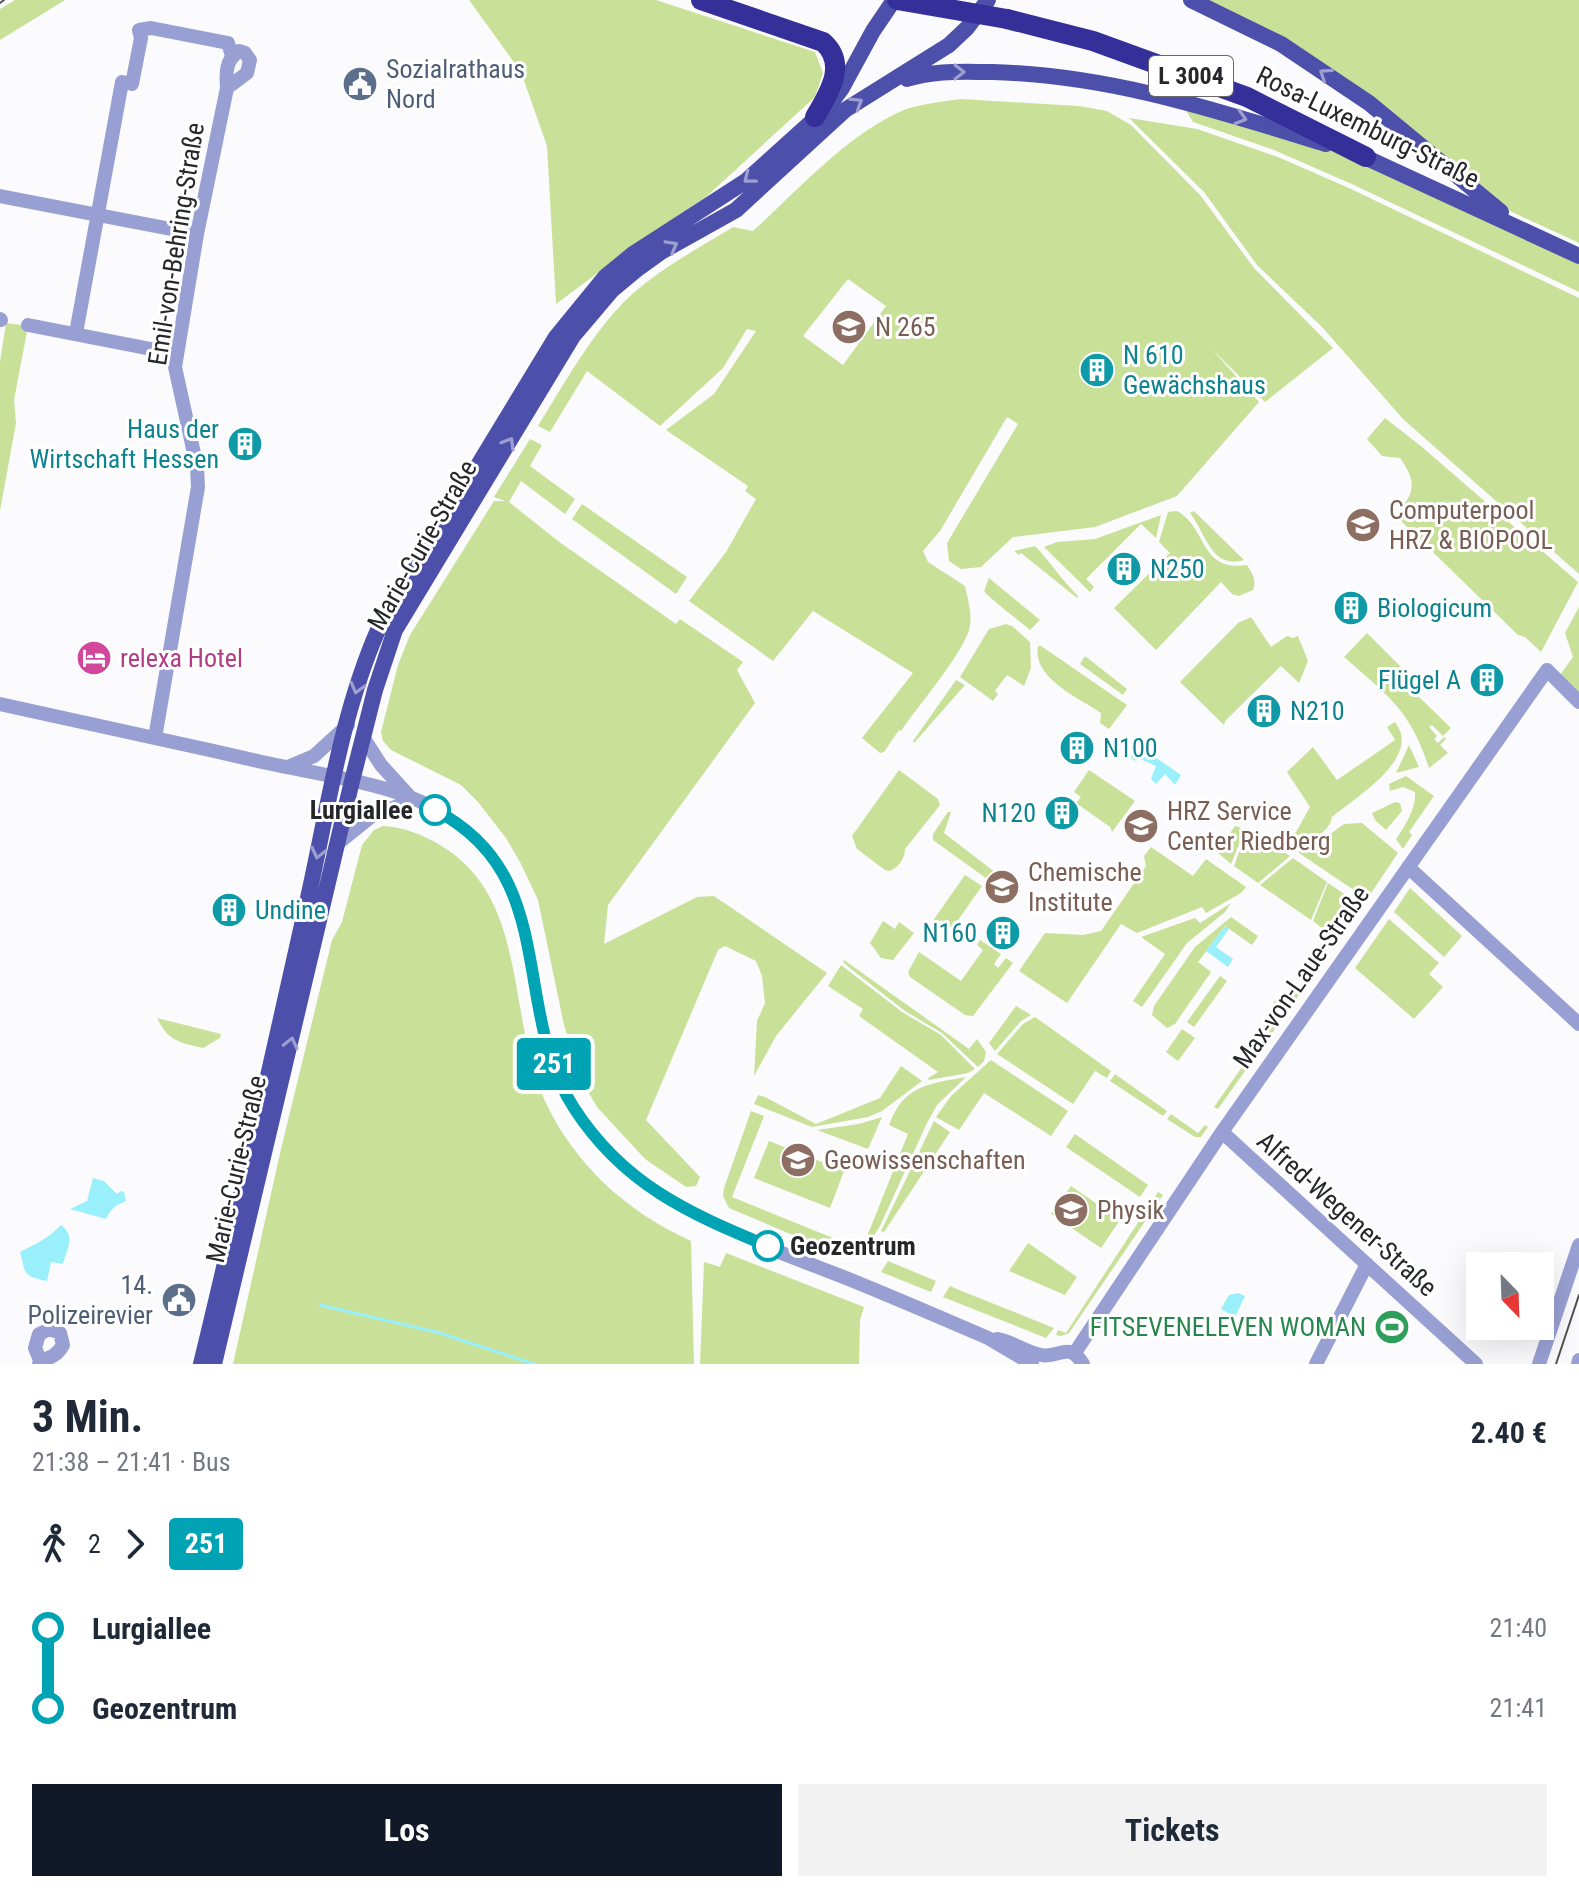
<!DOCTYPE html>
<html lang="de">
<meta charset="utf-8">
<style>
body{margin:0;font-family:"Roboto Condensed",sans-serif;background:#f2f2f3;color:#1f2937;height:100vh;display:flex;flex-direction:column;font-size:30px;white-space:nowrap}
*{box-sizing:border-box;margin:0}
p{font-size:26px;color:#747a83}
.icon{flex:none;width:44px;height:44px;fill:none;stroke:currentColor;stroke-width:2;stroke-linecap:round;stroke-linejoin:round}
.map{position:relative;height:1364px;overflow:hidden}
.side{display:flex;flex-direction:column;background:#fff;flex:1}
.side>*{flex:none}
.badge{padding:0 16px;border-radius:6px;font-size:28px;line-height:52px}
.needle{width:52px;rotate:157deg}
.buttons{position:absolute;left:1466px;top:1252px;display:grid;gap:16px}
.buttons a{display:grid;place-items:center;width:88px;height:88px;border-radius:0px;background:#fff;box-shadow:0 8px 32px #0002;font-size:40px}
.map>.badge{position:absolute;translate:-50% -50%;box-shadow:0 0 0 4px #fff}
.legs{display:flex;align-items:center;gap:12px;height:88px;padding:0 32px;font-size:26px}
.legs p{margin-inline-start:auto}
.overview{display:flex;align-items:center;justify-content:space-between;height:136px;padding:0 32px}
h1{font-size:44px;font-weight:700;line-height:60px}
.button{display:flex;gap:16px;margin-top:auto;padding:16px 32px}
.button a{flex:1;height:92px;border-radius:0px;background:#111827;color:#fff;font-size:32px;font-weight:700;line-height:92px;text-align:center}
.button a+a{background:#f2f2f3;color:#1f2937}
ul{padding:0 32px;list-style:none}
li{display:flex;align-items:center;gap:28px;height:80px;font-size:30px}
li i{display:grid;place-items:center;width:12px;height:100%;margin:0 10px;background:currentColor}
li i::after{content:'';width:20px;height:20px;margin:-10px;border:6px solid;border-radius:50%;background:#fff}
li p{margin-inline-start:auto}
li:first-child i{background:linear-gradient(#0000 50%,currentColor 0)}
li:last-child i{background:linear-gradient(currentColor 50%,#0000 0)}
.map>svg:first-child{display:block}
.green{fill:#c8e097;fill-rule:evenodd}
.water{fill:#99f0fa}
.lines{fill:none;stroke-linecap:round;stroke-linejoin:round}
.stream{stroke:#99f0fa;stroke-width:3}
.minor{stroke:#98a0d3;stroke-width:14}
.major{stroke:#4c50aa;stroke-width:16}
.highway{stroke:#353099;stroke-width:20}
.tram{stroke:#525356;stroke-width:2}
.highway-bridge{stroke:#353099;stroke-width:20}
.oneway{stroke:#9d9fd0}
.line-1-casing{stroke:#fff;stroke-width:18}
.line-1{stroke:#00a3b4;stroke-width:12}
.stop-1-dot{fill:#fff;stroke:#00a3b4;stroke-width:4}
.labels{text-anchor:middle;stroke-width:6;stroke-linejoin:round;paint-order:stroke}
.shield{fill:#fff;stroke:#67686b;stroke-width:2}
.shield-label{font-size:24px;font-weight:bold;fill:#26272b}
.service-label{font-size:26px;fill:#4e5e75;stroke:#fff;text-anchor:start}
.street-label{font-size:26px;fill:#26272b;stroke:#fff}
.education-label{font-size:26px;fill:#785e54;stroke:#fff;text-anchor:start}
.culture-label{font-size:26px;fill:#0d838f;stroke:#fff;text-anchor:start}
.hotel-label{font-size:26px;fill:#b23c85;stroke:#fff;text-anchor:start}
.stop-label{font-size:26px;font-weight:bold;fill:#26272b;stroke:#fff;text-anchor:end}
.leisure-label{font-size:26px;fill:#27864d;stroke:#fff;text-anchor:end}
</style>
<div class="map">
<svg width="1579" height="1364" viewBox="0 0 1579 1364">
<rect width="100%" height="100%" fill="#fbfbfd"/>
<!-- green -->
<path class="green" d="M15,0H65L0,40V9Z
M469,0H656L815,52L823,73L815,97L706,197L646,237L556,304L547,146L521,72Z
M1204,0H1579V243L1495,204L1369,103Z
M961,99L1079,106L1107,111L1131,125L1200,195L1254,268L1333,348L1265,402L1211,348L1259,402L1177,496L1095,527L1013,537L981,567L961,569L949,561L947,543L1018,424L1007,417L940,531L923,551L928,562L965,586C968,600 973,615 969,630C961,656 918,706 901,731L899,730L884,752L880,753L862,738L913,673L813,611L773,661L689,601L726,552L756,499L745,491L748,486L666,430L714,394L756,331L747,329L723,368L660,426L587,371L550,432L538,426C564,384 588,340 622,304C653,272 696,250 733,227L753,231C797,191 841,141 895,114C915,104 939,102 961,99ZM848,279L886,306L843,365L803,336Z
M1182,104L1366,157L1579,262V292L1354,185L1274,150L1193,122Z
M1129,118L1197,129L1278,157L1351,189L1579,298V574L1404,420L1322,327L1257,265L1204,192Z
M6,323L28,326L14,400L16,423L0,511V362Z
M1385,418L1422,447L1578,582L1541,652L1525,637L1518,635L1397,517V513C1416,492 1416,481 1400,458L1382,456L1367,439Z
M530,439L542,445L530,466L575,499L565,514L521,481L509,502L558,541L676,624L680,619L743,662L737,670L755,703L608,905L604,944L697,897L714,896L827,973L776,1036L754,1076L757,1021L765,1003L762,976L756,961L725,946L718,950L646,1120L700,1177L696,1186L686,1187L645,1159L597,1107L582,1081L564,1025L538,900L520,862L506,838L478,802L461,785L391,750L383,741L381,732L398,665L410,635L494,501H505L494,497Z
M582,504L687,577L676,594L572,519Z
M1177,511C1208,528 1199,572 1247,565C1252,573 1257,580 1253,590L1239,596L1232,594L1221,582L1156,650L1114,608L1170,553L1159,542L1168,512Z
M1194,511L1244,560C1211,570 1206,533 1190,513Z
M1161,515L1156,538L1141,524L1086,579L1094,587L1090,592L1044,547L1057,542L1095,539Z
M1035,546C1051,563 1062,580 1078,596L1077,598L1021,553L1019,555L1014,551Z
M989,578L1040,620L1030,630C1019,620 992,601 984,591Z
M1579,607V694L1560,675L1573,657L1565,633Z
M1251,617L1271,647L1287,636L1293,638L1298,636L1308,661L1299,683L1281,666L1225,721L1224,725L1180,682L1238,623Z
M1006,624L1012,626L1030,642L1031,668L1024,686L1007,675L995,691L998,694L993,701L960,677L989,629Z
M1367,633L1423,689L1418,696L1451,728L1443,736L1432,725L1429,727L1437,736L1434,739L1438,743L1444,737L1446,739L1440,745L1448,753L1429,768C1410,709 1388,696 1344,657Z
M1038,646H1041L1127,705L1109,729L1100,723L1101,713C1078,697 1032,678 1038,646Z
M1085,656L1127,689L1123,695L1080,664Z
M956,680L965,685L914,743L913,741Z
M1395,722C1423,757 1356,797 1332,817C1329,835 1309,839 1293,845L1290,843L1310,807L1287,772L1313,747L1337,780L1395,740L1387,727Z
M1409,745L1419,767L1396,773Z
M899,770L938,799L940,805L905,849C905,858 899,867 890,871L885,870L857,849L852,836Z
M1089,770L1135,801L1112,832L1110,827L1076,803L1081,797L1074,792Z
M1406,776L1434,796L1409,832L1412,835L1403,849L1396,839C1405,826 1416,809 1415,792L1403,787L1390,791L1389,784Z
M1395,802L1400,803L1402,811L1386,830L1375,820L1372,813Z
M948,812H951L944,833L996,873L990,881L933,840V834Z
M1362,823L1398,853L1367,899L1299,853L1298,849L1322,840L1344,824Z
M383,826C404,827 423,835 440,845C530,898 506,1017 545,1101C575,1165 627,1212 691,1241L694,1364H233L281,1149L332,940L342,922L362,845L374,830Z
M1235,826L1245,829L1231,864L1217,852Z
M1247,830L1290,856L1258,883L1234,866Z
M1151,847L1193,876L1206,859L1246,887L1241,893L1206,913L1202,907L1137,933L1121,924L1067,1003L1019,971L1045,933L1083,935L1101,931L1146,866L1144,856Z
M1293,858L1327,882L1311,920L1260,885Z
M965,875L982,886L956,923L961,926L957,931L941,920L937,925L932,922Z
M1328,883L1362,906L1338,940L1313,921Z
M1410,888L1462,936L1444,957L1394,912Z
M1231,903L1225,912L1187,943L1142,1007L1133,1001L1165,954L1141,937L1195,918L1200,923Z
M1231,917L1258,936L1252,945L1225,926L1198,962L1211,972L1175,1024L1167,1028L1152,1015L1154,1006L1195,947Z
M1389,919L1439,963L1429,974L1443,987L1414,1019L1355,968Z
M883,921L895,929L899,922L914,933L893,960L881,958L870,943Z
M980,940L1001,954L994,964L998,968L1006,958L1013,963L973,1016L965,1015L910,977L908,972L919,952L961,981L983,950L977,945Z
M844,960L969,1049L977,1039L986,1052L984,1061L978,1067L942,1033L905,1011L851,969L843,962Z
M1317,961L1321,964L1218,1109L1214,1107L1254,1050L1246,1043L1249,1039L1258,1044L1282,1010L1273,1003L1277,999L1286,1005Z
M841,965L902,1012L941,1035L975,1069L968,1073L929,1080L928,1078L938,1072L859,1016L863,1009L828,986Z
M1220,976L1227,981L1194,1027L1187,1022Z
M1016,1006L1031,1015L1021,1021L995,1051L989,1043Z
M1035,1017L1111,1071L1107,1078L1095,1071L1073,1104L997,1054L1023,1024Z
M157,1018L221,1034L220,1038L203,1048C179,1042 169,1042 157,1018Z
M1182,1029L1195,1038L1178,1061L1166,1052Z
M991,1060L1068,1111L1051,1136L984,1093L959,1130L936,1117L951,1096Z
M901,1066L922,1081L882,1111L868,1117L812,1127L754,1104L758,1095L765,1097L816,1124L880,1098Z
M1115,1074L1167,1111L1163,1116L1110,1081Z
M966,1077L937,1105L927,1123L880,1226L865,1250L862,1249L908,1134L889,1125C904,1085 928,1084 966,1077Z
M751,1111L764,1116L732,1197L833,1238L828,1250L729,1208L723,1196L724,1188Z
M1171,1114L1198,1133L1205,1125L1208,1127L1201,1137H1195L1167,1119Z
M882,1117L868,1149L817,1130L859,1124Z
M934,1121L950,1132L884,1232L881,1231Z
M1075,1134L1148,1185L1140,1197L1066,1147Z
M769,1141L844,1171L830,1208L754,1178Z
M1071,1186L1120,1220L1101,1248L1051,1214Z
M1158,1192L1163,1195L1069,1333L1061,1336L1056,1335L1058,1330L1066,1333Z
M1028,1243L1077,1277L1065,1295L1009,1271Z
M726,1253L864,1307L860,1320L859,1364H700L704,1262L720,1267Z
M888,1261L936,1281L931,1292L881,1272Z
M950,1286L959,1290L1054,1328L1046,1338L943,1297Z"/>
<!-- water -->
<path class="water" d="M1138,745L1181,775L1175,785L1165,774L1156,784L1151,779L1156,766L1138,758L1135,761L1130,757Z
M1225,926L1229,929L1216,947L1233,959L1228,967L1206,951Z
M93,1178L104,1181L117,1194L121,1191L124,1192L126,1201C115,1206 113,1206 106,1219L70,1209L87,1201Z
M61,1225C76,1236 67,1249 63,1264L51,1262L47,1281C21,1276 26,1273 20,1252C35,1244 48,1239 61,1225Z
M1238,1293L1245,1296L1235,1317L1221,1309L1229,1295Z"/>
<g class="lines">
<!-- stream -->
<path class="stream" d="M320,1305L440,1333L534,1364"/>
<!-- minor -->
<path class="minor" d="M0,196L197,234
M0,319L1,320
M28,325L151,349
M76,333L122,82L132,84L141,38L139,30L151,28L228,43L232,56
M0,704C88,723 175,742 262,762C324,776 411,784 461,826C542,891 525,994 561,1082C608,1196 737,1235 841,1276C891,1296 939,1317 988,1338L1032,1364
M363,737L381,765L410,797
M155,738L198,487L197,467L175,367L197,234L227,88C226,74 225,60 239,51L245,53L250,60L247,73L227,88
M288,767L314,756L348,725
M337,844L373,815L414,800
M1408,867L1579,1024
M1222,1132L1476,1364
M997,1339C1013,1342 1026,1352 1041,1355C1059,1359 1068,1340 1083,1364
M1074,1354L1222,1132L1547,670L1579,702
M39,1364L40,1360L35,1348L39,1334L50,1329L60,1333L63,1345C58,1354 51,1359 40,1360
M1316,1364L1367,1264
M1539,1364L1579,1245
M1578,1364L1579,1360"/>
<!-- major -->
<path class="major" d="M1191,0L1281,44L1369,103L1501,212
M907,79C935,70 963,72 992,72C1110,75 1215,110 1326,144
M1356,153L1579,256
M201,1364C238,1212 272,1059 306,907C327,815 340,717 378,630L556,337L605,277L633,254L746,181L828,107L842,88L873,31L894,0
M214,1364L352,781L375,690L395,630L573,336L612,290L636,270L661,252L736,210L845,110L949,45L967,28L988,0"/>
<!-- highway -->
<path class="highway" d="M701,0L823,42C848,64 829,93 815,117
M1007,19L1093,41L1247,97L1366,157"/>
<!-- tram -->
<path class="tram" d="M0,3L4,0
M1556,1364L1579,1295"/>
<!-- highway-bridge -->
<path class="highway-bridge" d="M897,0L1007,19"/>
</g>
<!-- one-way arrows -->
<defs><path id="oneway-chevron" d="M-2-3.5L2.5 0L-2 3.5" fill="none" stroke-width="1.6" stroke-linecap="round" stroke-linejoin="round" transform="scale(2)"/></defs>
<g class="oneway">
<use href="#oneway-chevron" transform="translate(959 72)"/>
<use href="#oneway-chevron" transform="translate(1325 74) rotate(-146)"/>
<use href="#oneway-chevron" transform="translate(857 103) rotate(-32)"/>
<use href="#oneway-chevron" transform="translate(1241 118) rotate(17)"/>
<use href="#oneway-chevron" transform="translate(749 178) rotate(142)"/>
<use href="#oneway-chevron" transform="translate(672 246) rotate(-29)"/>
<use href="#oneway-chevron" transform="translate(509 443) rotate(-59)"/>
<use href="#oneway-chevron" transform="translate(357 688) rotate(105)"/>
<use href="#oneway-chevron" transform="translate(318 853) rotate(103)"/>
<use href="#oneway-chevron" transform="translate(291 1043) rotate(-77)"/>
</g>
<g class="lines">
<defs>
<path id="line-1" d="M435,810C561,875 510,1009 574,1108C623,1184 688,1213 768,1246"/>
</defs>
<!-- line-1 casing -->
<use href="#line-1" class="line-1-casing"/>
<!-- line-1 -->
<use href="#line-1" class="line-1"/>
</g>
<!-- icons -->
<defs>
<symbol id="civic-disc" viewBox="-11 -11 22 22"><circle r="9.5" fill="#5c6f8a" stroke="#fff"/><path d="M-.6-6.5H3V-4.5H.6V-3L4-1V1h2V6H-6V1h2V-1L-.6-3ZM-1.2 2.5V6h2.4V2.5Z" fill="#fff"/></symbol>
<symbol id="university-disc" viewBox="-11 -11 22 22"><circle r="9.5" fill="#8d6e63" stroke="#fff"/><path d="M0-5L7-2L0 1L-7-2ZM-4 1L0 2.5L4 1V4Q0 6-4 4Z" fill="#fff"/></symbol>
<symbol id="building-disc" viewBox="-11 -11 22 22"><circle r="9.5" fill="#0f9aa8" stroke="#fff"/><path d="M-4-6H4V6H1V3H-1V6H-4ZM-2.5-4.3h1.7v1.8h-1.7ZM.8-4.3h1.7v1.8H.8ZM-2.5-1h1.7V.8h-1.7ZM.8-1h1.7V.8H.8Z" fill="#fff"/></symbol>
<symbol id="hotel-disc" viewBox="-11 -11 22 22"><circle r="9.5" fill="#d1479c" stroke="#fff"/><path d="M-6-4.5h1.5V1H6V5H4.5V3h-9V5H-6ZM-4 0a1.8 1.8 0 1 1 3.6 0ZM.5 0V-2.5h3Q6-2.5 6 0Z" fill="#fff"/></symbol>
<symbol id="stadium-disc" viewBox="-11 -11 22 22"><circle r="9.5" fill="#2e9e5b" stroke="#fff"/><path d="M0-5a6.5 5 0 1 0 0 10a6.5 5 0 1 0 0-10ZM-3.5-1.8h7v3.6h-7Z" fill="#fff"/></symbol>
</defs>
<g fill-rule="evenodd">
<use href="#civic-disc" x="340" y="64" width="40" height="40"/>
<use href="#university-disc" x="829" y="307" width="40" height="40"/>
<use href="#building-disc" x="1077" y="350" width="40" height="40"/>
<use href="#building-disc" x="225" y="424" width="40" height="40"/>
<use href="#university-disc" x="1343" y="505" width="40" height="40"/>
<use href="#building-disc" x="1104" y="549" width="40" height="40"/>
<use href="#building-disc" x="1331" y="588" width="40" height="40"/>
<use href="#hotel-disc" x="74" y="638" width="40" height="40"/>
<use href="#building-disc" x="1467" y="660" width="40" height="40"/>
<use href="#building-disc" x="1244" y="691" width="40" height="40"/>
<use href="#building-disc" x="1057" y="728" width="40" height="40"/>
<use href="#building-disc" x="1042" y="793" width="40" height="40"/>
<use href="#university-disc" x="1121" y="806" width="40" height="40"/>
<use href="#university-disc" x="982" y="867" width="40" height="40"/>
<use href="#building-disc" x="209" y="890" width="40" height="40"/>
<use href="#building-disc" x="983" y="913" width="40" height="40"/>
<use href="#university-disc" x="778" y="1140" width="40" height="40"/>
<use href="#university-disc" x="1051" y="1190" width="40" height="40"/>
<use href="#civic-disc" x="159" y="1280" width="40" height="40"/>
<use href="#stadium-disc" x="1372" y="1307" width="40" height="40"/>
</g>
<!-- markers -->
<g class="stop-1-dot">
<circle cx="435" cy="810" r="14"/>
<circle cx="768" cy="1246" r="14"/>
</g>
<g class="labels">
<!-- shield labels -->
<rect class="shield" x="1149" y="56" width="84" height="40" rx="6"/>
<g class="shield-label">
<text x="1191" y="84">L 3004</text>
</g>
<!-- service labels -->
<g class="service-label">
<text x="386" y="78">Sozialrathaus<tspan x="386" dy="30">Nord</tspan></text>
<text x="153" y="1294" text-anchor="end">14.<tspan x="153" dy="30">Polizeirevier</tspan></text>
</g>
<!-- street labels -->
<g class="street-label">
<text transform="translate(1368 127) rotate(26)" y="9">Rosa-Luxemburg-Straße</text>
<text transform="translate(176 244) rotate(-81)" y="9">Emil-von-Behring-Straße</text>
<text transform="translate(422 545) rotate(-60)" y="9">Marie-Curie-Straße</text>
<text transform="translate(1301 977) rotate(-55)" y="9">Max-von-Laue-Straße</text>
<text transform="translate(236 1169) rotate(-77)" y="9">Marie-Curie-Straße</text>
<text transform="translate(1347 1214) rotate(42)" y="9">Alfred-Wegener-Straße</text>
</g>
<!-- education labels -->
<g class="education-label">
<text x="875" y="336">N 265</text>
<text x="1389" y="519">Computerpool<tspan x="1389" dy="30">HRZ &amp; BIOPOOL</tspan></text>
<text x="1167" y="820">HRZ Service<tspan x="1167" dy="30">Center Riedberg</tspan></text>
<text x="1028" y="881">Chemische<tspan x="1028" dy="30">Institute</tspan></text>
<text x="824" y="1169">Geowissenschaften</text>
<text x="1097" y="1219">Physik</text>
</g>
<!-- culture labels -->
<g class="culture-label">
<text x="1123" y="364">N 610<tspan x="1123" dy="30">Gewächshaus</tspan></text>
<text x="219" y="438" text-anchor="end">Haus der<tspan x="219" dy="30">Wirtschaft Hessen</tspan></text>
<text x="1150" y="578">N250</text>
<text x="1377" y="617">Biologicum</text>
<text x="1461" y="689" text-anchor="end">Flügel A</text>
<text x="1290" y="720">N210</text>
<text x="1103" y="757">N100</text>
<text x="1036" y="822" text-anchor="end">N120</text>
<text x="255" y="919">Undine</text>
<text x="977" y="942" text-anchor="end">N160</text>
</g>
<!-- hotel labels -->
<g class="hotel-label">
<text x="120" y="667">relexa Hotel</text>
</g>
<!-- stop labels -->
<g class="stop-label">
<text x="413" y="819">Lurgiallee</text>
<text x="790" y="1255" text-anchor="start">Geozentrum</text>
</g>
<!-- leisure labels -->
<g class="leisure-label">
<text x="1366" y="1336">FITSEVENELEVEN WOMAN</text>
</g>
</g>
</svg>
<div class="buttons">
<a><svg class="needle" viewBox="-14 -14 28 28"><path d="M0-13l5 13h-10z" fill="#e53935"/><path d="M0 13l5-13h-10z" fill="#747a83"/></svg></a>
</div>
<b class="badge" style="left:554px;top:1064px;background:#00a3b4;color:#fff">251</b>
</div>
<section class="side">
<div class="overview"><div><h1>3 Min.</h1><p>21:38 – 21:41 · Bus</p></div><b>2.40 €</b></div>
<div class="legs"><svg class="icon" aria-label="walk" viewBox="0 0 24 24"><circle cx="13" cy="4" r="2"/><path d="M13 8l-2 6 4 7M11 14l-3 7M7 12l3-4h3l4 4"/></svg>2<svg class="icon" aria-label="forward" viewBox="0 0 24 24"><path d="M9 5l7 7-7 7"/></svg><b class="badge" style="background:#00a3b4;color:#fff">251</b></div>
<ul>
<li><i style="color:#00a3b4"></i><b>Lurgiallee</b><p>21:40</p></li>
<li><i style="color:#00a3b4"></i><b>Geozentrum</b><p>21:41</p></li>
</ul>
<div class="button"><a>Los</a><a>Tickets</a></div>
</section>
